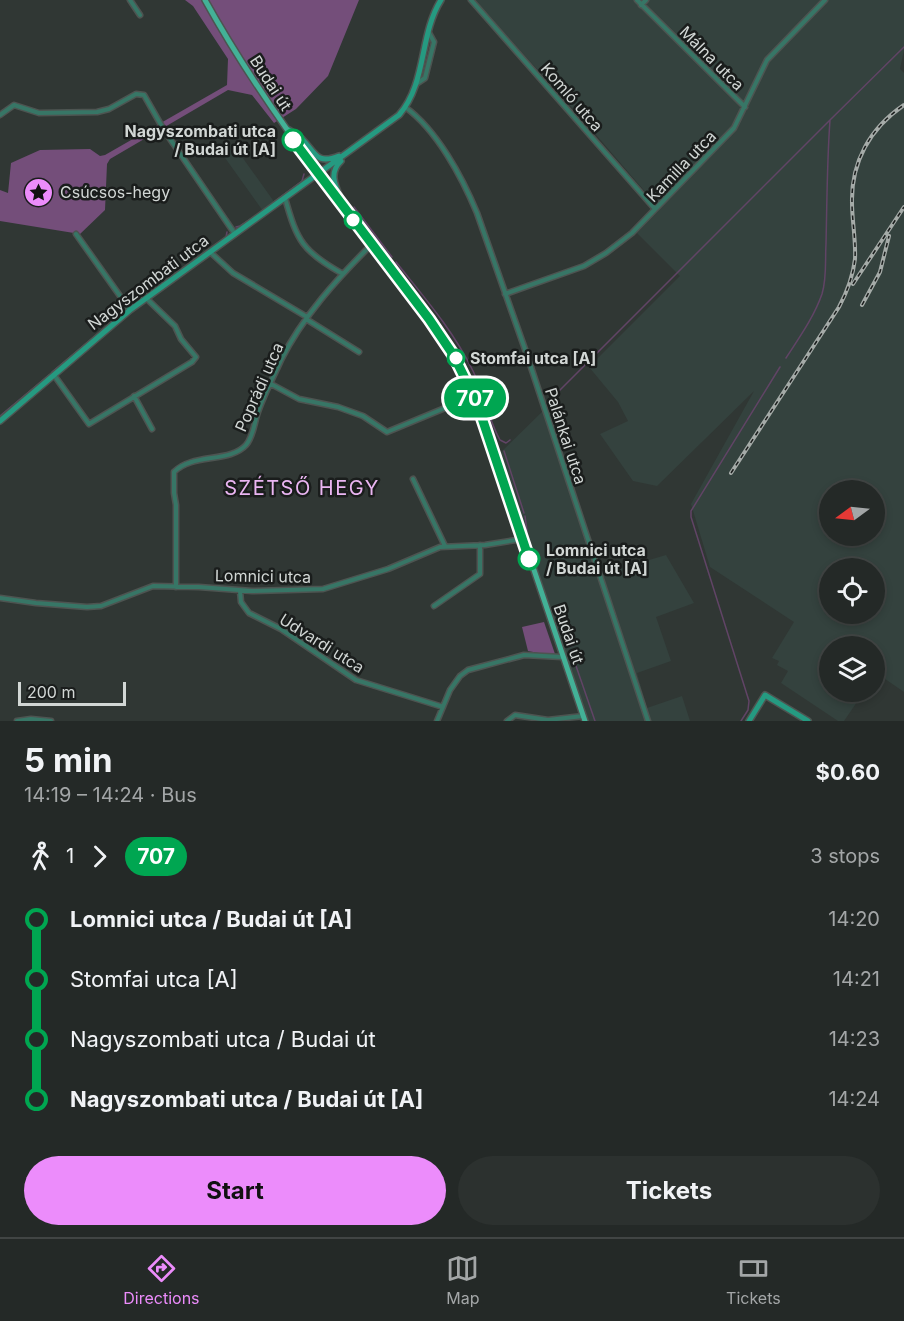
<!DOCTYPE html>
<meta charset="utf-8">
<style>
body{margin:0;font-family:Inter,sans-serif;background:#2c312f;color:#f1f3f6;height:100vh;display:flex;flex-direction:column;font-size:22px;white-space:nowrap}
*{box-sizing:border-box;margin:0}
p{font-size:20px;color:#a3a6a7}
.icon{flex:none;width:33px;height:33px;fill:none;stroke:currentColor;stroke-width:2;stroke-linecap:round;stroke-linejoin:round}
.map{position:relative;height:721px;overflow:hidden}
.side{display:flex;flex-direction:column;background:#242927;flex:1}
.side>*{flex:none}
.badge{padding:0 12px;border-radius:20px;font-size:21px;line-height:39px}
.needle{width:39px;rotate:255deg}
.fabs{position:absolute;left:819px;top:480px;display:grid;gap:12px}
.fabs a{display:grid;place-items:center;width:66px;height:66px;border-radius:50%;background:#242927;box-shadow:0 3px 9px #0003,0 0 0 2px #414544;font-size:30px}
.scale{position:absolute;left:18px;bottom:15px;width:108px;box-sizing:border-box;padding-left:6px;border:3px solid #d2d7d5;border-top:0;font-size:16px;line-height:21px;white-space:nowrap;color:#d2d7d5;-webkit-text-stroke:4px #1a1d1c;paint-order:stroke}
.map>.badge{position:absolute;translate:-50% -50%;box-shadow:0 0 0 3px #fff}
.legs{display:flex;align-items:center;gap:9px;height:66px;padding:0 24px;font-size:20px}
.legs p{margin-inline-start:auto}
.summary{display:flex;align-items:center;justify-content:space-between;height:102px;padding:0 24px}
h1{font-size:33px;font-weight:700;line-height:45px}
.primary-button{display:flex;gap:12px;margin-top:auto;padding:12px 24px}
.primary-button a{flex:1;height:69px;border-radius:36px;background:#ec8cfb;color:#111;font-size:24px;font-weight:700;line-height:69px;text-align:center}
.primary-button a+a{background:#2c312f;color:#f1f3f6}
ul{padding:0 24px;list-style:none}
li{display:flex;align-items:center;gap:21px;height:60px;font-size:22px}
li i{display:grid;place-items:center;width:9px;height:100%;margin:0 8px;background:currentColor}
li i::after{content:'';width:15px;height:15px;margin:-8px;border:4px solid;border-radius:50%;background:#242927}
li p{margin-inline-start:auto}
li:first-child i{background:linear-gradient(#0000 50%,currentColor 0)}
li:last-child i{background:linear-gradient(currentColor 50%,#0000 0)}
.menu{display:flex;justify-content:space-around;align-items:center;height:84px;border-top:2px solid #414544;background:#242927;font-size:16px;color:#a3a6a7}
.menu a{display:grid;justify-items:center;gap:3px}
.menu .active{color:#ec8cfb}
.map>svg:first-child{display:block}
.built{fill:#34423e;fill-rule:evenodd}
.green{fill:#744e7a}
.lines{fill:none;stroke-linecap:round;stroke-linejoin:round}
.stream{stroke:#614466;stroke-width:1.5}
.street-casing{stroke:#4d5451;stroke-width:7}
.secondary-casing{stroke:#4d5451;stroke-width:8}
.primary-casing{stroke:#4d5451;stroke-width:8}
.street{stroke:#377666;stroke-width:4}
.secondary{stroke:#259a81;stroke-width:5}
.primary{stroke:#43b197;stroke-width:5}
.rail-casing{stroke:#a5aba8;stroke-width:4}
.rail{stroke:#1a1d1c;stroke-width:1.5;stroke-dasharray:4.5;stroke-linecap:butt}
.line-1-casing{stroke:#fff;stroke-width:14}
.line-1{stroke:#00a651;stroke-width:9}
.stop-1-dot{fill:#fff;stroke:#00a651;stroke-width:3}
.labels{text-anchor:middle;stroke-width:5;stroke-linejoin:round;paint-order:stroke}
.street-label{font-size:16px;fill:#d2d7d5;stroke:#1a1d1c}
.stop-label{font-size:16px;font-weight:bold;fill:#d2d7d5;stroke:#1a1d1c;text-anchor:start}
.poi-label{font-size:16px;fill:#d2d7d5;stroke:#1a1d1c;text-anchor:start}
.quarter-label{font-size:20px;letter-spacing:1.5px;fill:#eab5f2;stroke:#1a1d1c}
</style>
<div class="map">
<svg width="904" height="721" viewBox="0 0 904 721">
<rect width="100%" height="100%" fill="#303734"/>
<!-- built -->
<path class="built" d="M474,0H904V50L900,69L904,73V692L875,672L874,646H830V692H852L849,696L857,702L844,721H838L781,683L788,671L777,665L779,661L772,658L794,622L710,567L691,504L754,391L657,486L633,481L600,434L628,421L618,402L589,367L680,276L637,233L660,209L585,122ZM830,490H874V536H830ZM830,568H874V614H830Z
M235,147L275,203L263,211L223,155Z
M547,407L602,574L666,555L694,603L656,617L671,661L637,673L647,708L682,696L690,721H588L497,456Z"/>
<!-- green -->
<path class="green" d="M185,0H359L328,76L296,109L274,123L252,95L228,90L110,159L107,164L105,210L80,234L0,221V190L8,193L11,163L40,150L90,149L100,156L105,155L227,85L228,59L193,6Z
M544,622L555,654L554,656L528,651L522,627Z"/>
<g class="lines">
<!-- stream -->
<path class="stream" d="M275,201L302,181L304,174
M354,207L392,257
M236,227L240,226L263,211
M396,262C424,297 453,330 473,371C484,393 488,419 500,440L506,443L510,440
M132,305L226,237L227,232
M786,358C799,338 814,317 822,294C827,278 825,260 826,244C827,202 827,161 830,120L904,47
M52,372L125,311
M551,399L830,120
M0,416L49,375
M504,451L524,513
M525,516L527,531
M559,616L567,640L572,646
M576,657L575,663L595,721
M741,721L748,710L749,701L691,517V511L780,367"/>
<defs>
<path id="street" d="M130,0L140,15
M471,0L655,209
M637,0L745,107
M641,5L646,0
M416,84L425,78L434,42L429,33
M405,107C437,130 462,177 477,213L526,352L648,721
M0,115L14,105L39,113L97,112L109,109L136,94L144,95L164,130L235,234
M285,198C297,241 303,252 343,274
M76,234L130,310
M210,252L233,273L307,317
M505,294L584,266L606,253L632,233L734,128L767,60L825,0
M306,319L359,352
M54,375L89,424L192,362L196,357L181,339L175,326L146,298
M271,384L299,399L338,407L363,416L387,432L474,396
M134,396L152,429
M413,479L445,546
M176,587V505L174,493V472C192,453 230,463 246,445C253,437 254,425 257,415C263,396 273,378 281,360C303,316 337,279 371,245
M240,591L241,602L249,613L281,629L356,680L443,707
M0,598L36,603L87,607L101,606L153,586L199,587L252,591L323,589L388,569L440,547L485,545L522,539
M434,606L480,574V545
M17,721L31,719L51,721
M437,721L450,690L460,676L468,670L524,655L562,657
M507,721L515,715L548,720L583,716"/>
<path id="secondary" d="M289,130C293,133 298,135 302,139C316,153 316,165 339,156
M341,161C327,174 337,189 343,204
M0,421L130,310L399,115C427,83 419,35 441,0
M749,721L765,695L808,721"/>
<path id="primary" d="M205,0C272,121 360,226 442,337L465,374L481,413L585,721"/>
</defs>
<!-- street casing -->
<use href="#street" class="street-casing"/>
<!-- secondary casing -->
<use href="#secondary" class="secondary-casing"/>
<!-- primary casing -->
<use href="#primary" class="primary-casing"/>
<!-- street -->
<use href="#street" class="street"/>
<!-- secondary -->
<use href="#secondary" class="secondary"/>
<!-- primary -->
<use href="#primary" class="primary"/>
<defs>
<path id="rail" d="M853,284L904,207
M862,305L880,272L889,236
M731,473L839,307C847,292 853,276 855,259C856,240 852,221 852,203C851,162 870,128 904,105"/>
</defs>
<!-- rail casing -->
<use href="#rail" class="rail-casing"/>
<!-- rail -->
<use href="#rail" class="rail"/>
</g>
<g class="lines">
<defs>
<path id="line-1" d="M293,140L429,319L454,356L477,403L529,559"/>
</defs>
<!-- line-1 casing -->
<use href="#line-1" class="line-1-casing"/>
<!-- line-1 -->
<use href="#line-1" class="line-1"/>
</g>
<!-- icons -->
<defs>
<symbol id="sight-disc" viewBox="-11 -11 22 22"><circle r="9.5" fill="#ec8cfb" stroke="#1a1d1c"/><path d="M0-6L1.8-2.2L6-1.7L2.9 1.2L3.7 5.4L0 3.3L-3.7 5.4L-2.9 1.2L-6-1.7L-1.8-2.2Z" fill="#111"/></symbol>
</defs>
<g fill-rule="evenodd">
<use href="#sight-disc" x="22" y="176" width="33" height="33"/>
</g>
<!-- markers -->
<g class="stop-1-dot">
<circle cx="293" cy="140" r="10"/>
<circle cx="353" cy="220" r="8"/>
<circle cx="456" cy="358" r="8"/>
<circle cx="529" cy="559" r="10"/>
</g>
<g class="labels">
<!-- street labels -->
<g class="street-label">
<text transform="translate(712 58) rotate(45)" y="6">Málna utca</text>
<text transform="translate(271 83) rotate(57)" y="6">Budai út</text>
<text transform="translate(572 97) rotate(49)" y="6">Komló utca</text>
<text transform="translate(681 166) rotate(-46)" y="6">Kamilla utca</text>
<text transform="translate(148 282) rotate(-37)" y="6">Nagyszombati utca</text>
<text transform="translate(259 387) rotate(-66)" y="6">Poprádi utca</text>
<text transform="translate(566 436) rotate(72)" y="6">Palánkai utca</text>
<text transform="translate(263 576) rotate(1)" y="6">Lomnici utca</text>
<text transform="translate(569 634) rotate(71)" y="6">Budai út</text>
<text transform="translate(322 643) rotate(32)" y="6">Udvardi utca</text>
</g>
<!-- stop labels -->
<g class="stop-label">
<text x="276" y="137" text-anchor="end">Nagyszombati utca<tspan x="276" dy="18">/ Budai út [A]</tspan></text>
<text x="470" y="364">Stomfai utca [A]</text>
<text x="546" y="556">Lomnici utca<tspan x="546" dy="18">/ Budai út [A]</tspan></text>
</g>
<!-- poi labels -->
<g class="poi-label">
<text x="60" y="198">Csúcsos-hegy</text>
</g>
<!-- quarter labels -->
<g class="quarter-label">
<text x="302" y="495">SZÉTSŐ HEGY</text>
</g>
</g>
</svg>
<div class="fabs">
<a><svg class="needle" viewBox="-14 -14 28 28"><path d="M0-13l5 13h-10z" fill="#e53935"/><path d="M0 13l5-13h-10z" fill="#a3a6a7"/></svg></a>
<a><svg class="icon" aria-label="locate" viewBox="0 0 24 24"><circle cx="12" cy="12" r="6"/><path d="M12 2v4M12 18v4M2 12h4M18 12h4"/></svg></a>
<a><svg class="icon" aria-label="layers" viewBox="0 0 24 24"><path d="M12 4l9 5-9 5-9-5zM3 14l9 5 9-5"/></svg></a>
</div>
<div class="scale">200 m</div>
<b class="badge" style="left:475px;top:398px;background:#00a651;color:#fff">707</b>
</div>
<section class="side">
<div class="summary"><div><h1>5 min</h1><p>14:19 – 14:24 · Bus</p></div><b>$0.60</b></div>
<div class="legs"><svg class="icon" aria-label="walk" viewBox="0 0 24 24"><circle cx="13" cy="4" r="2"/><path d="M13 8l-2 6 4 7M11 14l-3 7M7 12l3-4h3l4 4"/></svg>1<svg class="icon" aria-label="forward" viewBox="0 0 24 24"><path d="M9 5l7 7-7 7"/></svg><b class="badge" style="background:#00a651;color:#fff">707</b><p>3 stops</p></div>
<ul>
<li><i style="color:#00a651"></i><b>Lomnici utca / Budai út [A]</b><p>14:20</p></li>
<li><i style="color:#00a651"></i><span>Stomfai utca [A]</span><p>14:21</p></li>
<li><i style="color:#00a651"></i><span>Nagyszombati utca / Budai út</span><p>14:23</p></li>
<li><i style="color:#00a651"></i><b>Nagyszombati utca / Budai út [A]</b><p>14:24</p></li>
</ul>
<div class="primary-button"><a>Start</a><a>Tickets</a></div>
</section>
<nav class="menu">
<a class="active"><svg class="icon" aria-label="directions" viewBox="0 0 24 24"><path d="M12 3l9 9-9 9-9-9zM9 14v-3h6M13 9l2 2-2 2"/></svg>Directions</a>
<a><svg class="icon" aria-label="map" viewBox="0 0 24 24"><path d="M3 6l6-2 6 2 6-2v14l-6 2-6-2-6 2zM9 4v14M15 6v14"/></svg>Map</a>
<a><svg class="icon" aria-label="tickets" viewBox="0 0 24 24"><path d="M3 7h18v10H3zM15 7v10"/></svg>Tickets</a>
</nav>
